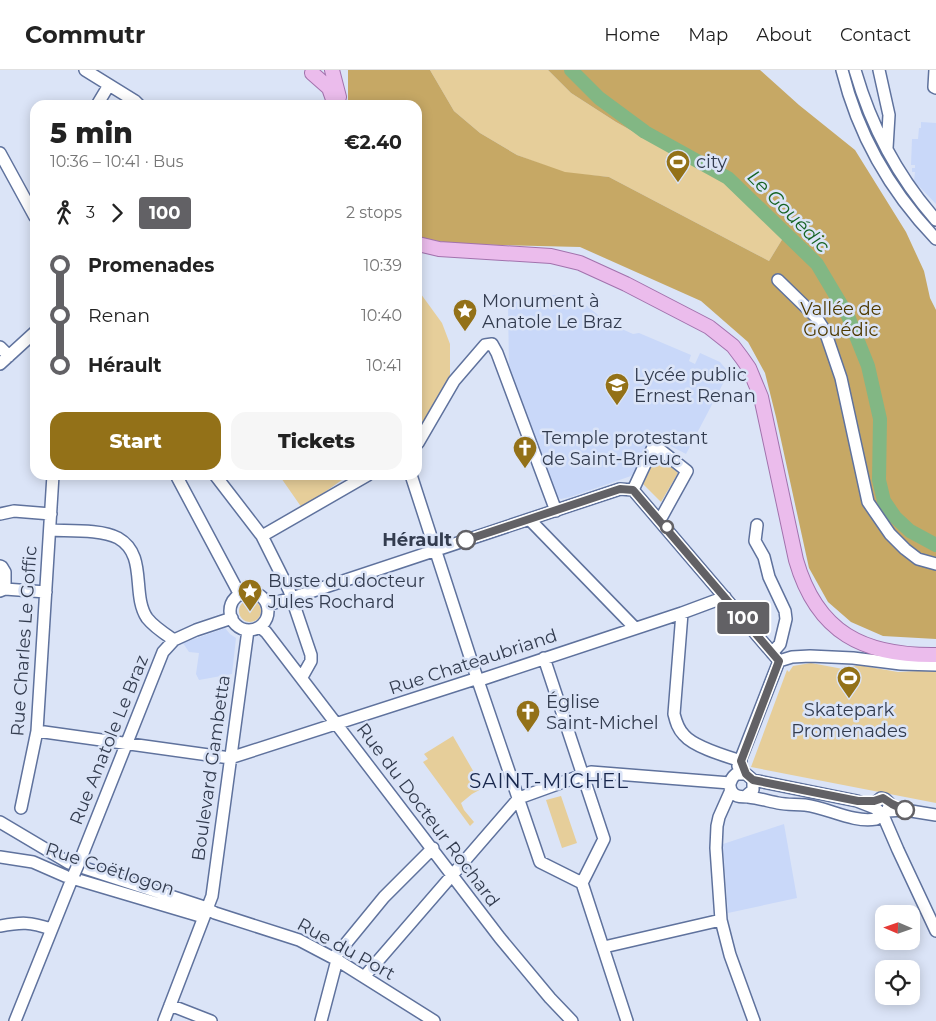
<!DOCTYPE html>
<meta charset="utf-8">
<style>
body{margin:0;font-family:Montserrat,sans-serif;background:#f6f6f6;color:#222;height:100vh;display:flex;flex-direction:column;font-size:19px;white-space:nowrap}
*{box-sizing:border-box;margin:0}
p{font-size:16px;color:#767676}
.icon{flex:none;width:28px;height:28px;fill:none;stroke:currentColor;stroke-width:2;stroke-linecap:round;stroke-linejoin:round}
.map{position:relative;flex:1;overflow:hidden}
.details{position:absolute;left:30px;top:30px;width:392px;height:380px;display:flex;flex-direction:column;background:#fff;border-radius:15px;box-shadow:0 2px 12px #0003}
.details>*{flex:none}
.badge{padding:0 10px;border-radius:4px;font-size:18px;line-height:32px}
.needle{width:32px;rotate:272deg}
.fabs{position:absolute;left:875px;top:835px;display:grid;gap:10px}
.fabs a{display:grid;place-items:center;width:45px;height:45px;border-radius:10px;background:#fff;box-shadow:0 2px 12px #0003;font-size:25px}
.map>.badge{position:absolute;translate:-50% -50%;box-shadow:0 0 0 2px #fff}
.legs{display:flex;align-items:center;gap:8px;height:55px;padding:0 20px;font-size:16px}
.legs p{margin-inline-start:auto}
.overview{display:flex;align-items:center;justify-content:space-between;height:85px;padding:0 20px}
h1{font-size:28px;font-weight:800;line-height:38px}
.button{display:flex;gap:10px;margin-top:auto;padding:10px 20px}
.button a{flex:1;height:58px;border-radius:15px;background:#937118;color:#fff;font-size:20px;font-weight:800;line-height:58px;text-align:center}
.button a+a{background:#f6f6f6;color:#222}
ul{padding:0 20px;list-style:none}
li{display:flex;align-items:center;gap:18px;height:50px;font-size:19px}
li i{display:grid;place-items:center;width:8px;height:100%;margin:0 6px;background:currentColor}
li i::after{content:'';width:12px;height:12px;margin:-6px;border:4px solid;border-radius:50%;background:#fff}
li p{margin-inline-start:auto}
li:first-child i{background:linear-gradient(#0000 50%,currentColor 0)}
li:last-child i{background:linear-gradient(currentColor 50%,#0000 0)}
header{display:flex;align-items:center;gap:30px;box-sizing:border-box;height:70px;padding:0 25px;background:#fff;border-bottom:1px solid #e0e0e0}
header strong{font-size:24px}
nav{display:flex;gap:28px;margin-inline-start:auto;font-size:18px}
.map>svg:first-child{display:block}
.built{fill:#c9d8f9}
.green{fill:#e6ce9a}
.forest{fill:#c6a865}
.lines{fill:none;stroke-linecap:round;stroke-linejoin:round}
.river{stroke:#82b784;stroke-width:14}
.minor-casing{stroke:#5f729d;stroke-width:14}
.major-casing{stroke:#a272ad;stroke-width:16}
.minor{stroke:#fff;stroke-width:11}
.major{stroke:#ebbcec;stroke-width:14}
.minor-bridge-casing{stroke:#5f729d;stroke-width:14;stroke-linecap:butt}
.minor-bridge{stroke:#fff;stroke-width:11}
.line-1-casing{stroke:#fff;stroke-width:11}
.line-1{stroke:#626165;stroke-width:8}
.stop-1-dot{fill:#fff;stroke:#626165;stroke-width:2.5}
.labels{text-anchor:middle;stroke-width:5;stroke-linejoin:round;paint-order:stroke}
.poi-label{font-size:18px;fill:#333c4f;stroke:#dbe4f7;text-anchor:start}
.park-label{font-size:18px;fill:#4e3900;stroke:#dbe4f7}
.stop-label{font-size:18px;font-weight:bold;fill:#333c4f;stroke:#dbe4f7;text-anchor:end}
.street-label{font-size:18px;fill:#333c4f;stroke:#dbe4f7}
.water-label{font-size:19px;font-style:italic;fill:#166424;stroke:#dbe4f7}
.quarter-label{font-size:20px;letter-spacing:1px;fill:#19284d;stroke:#dbe4f7}
</style>
<header>
<strong>Commutr</strong>
<nav><a>Home</a><a>Map</a><a>About</a><a>Contact</a></nav>
</header>
<div class="map">
<svg width="936" height="951" viewBox="0 0 936 951">
<rect width="100%" height="100%" fill="#dbe4f7"/>
<!-- built -->
<path class="built" d="M921,52L936,53V134L914,111L915,102H912V98H915V95H911L912,69H918L919,58H921Z
M556,225L571,226L582,232L598,245L613,255L633,264L639,263L691,285L689,291L695,294L700,283L720,292L726,299L727,306L686,384L653,367L636,401L631,406L570,427L561,429L557,427L509,298L508,235L531,226Z
M225,558L230,564L236,568L232,604L199,610L196,604L199,583L189,582L183,573Z
M784,754L797,828L728,843L723,774Z"/>
<!-- green -->
<path class="green" d="M430,0H548L571,23L616,52L723,112L783,168L769,191L609,107L565,103L517,85L480,63L454,41Z
M418,220L442,253L450,274V306L418,360Z
M657,385L678,403L661,432L643,414Z
M279,405H349L302,438Z
M239 541a11 11 0 1 1 22 0a11 11 0 1 1-22 0Z
M811,593L843,599L858,595L898,602L936,600V733L751,697L787,600L789,602L793,596Z
M453,666L483,718L472,724L461,733L464,740L474,752L470,756L423,692L428,689L424,684Z
M561,726L577,773L562,778L546,730Z"/>
<!-- forest -->
<path class="forest" d="M348,0H430L454,41L480,63L517,85L565,102L609,107L769,191L783,168L723,112L616,52L571,23L548,0H760L799,35L855,80L906,162L924,201L930,228L936,240V569L883,566L851,552L828,532L809,498L776,347L765,303L748,272L701,231L580,177L456,174L419,168L418,167V35H348Z"/>
<g class="lines">
<!-- river -->
<path class="river" d="M571,0L599,28L645,62L728,108L817,194L848,246L868,296L880,349L879,410L884,431L895,447L910,461L936,475"/>
<defs>
<path id="minor" d="M85,0L135,31L139,35
M842,0C858,65 890,121 936,169
M855,0C871,56 898,107 936,150
M879,0L889,45L887,78
M935,0L934,17L936,18
M97,35L109,15
M0,83L35,147
M778,210L816,247L825,261L841,308L868,432L890,464L905,479L918,489L936,494
M0,277L9,286
M0,294L35,262
M418,373L454,311L485,275L492,274L497,283L556,441
M176,405L240,525
M215,405L262,466L289,520L311,585V591L302,607
M411,405L474,599L540,792L582,813
M633,420L779,591
M633,420L654,375L687,401L660,450
M0,444L14,441L51,444
M530,450L635,558
M757,455L755,471L764,487L769,507L785,541L786,549L780,574L772,583
M50,460C68,461 102,459 118,468C148,485 131,524 147,548C154,557 165,564 174,570
M262,466L368,405
M0,496L2,497L5,502V519
M0,521L5,519L46,522
M230 541a19 19 0 1 1 38 0a19 19 0 1 1-38 0Z
M267,535L292,528L620,419L633,420
M682,543L674,644C676,652 678,659 684,665C694,677 725,686 741,691
M260,557L266,562L500,868L550,928L572,951
M544,588L604,769L582,813
M779,591L792,587L810,586L853,588L901,594L936,595
M37,661L230,688L472,610L483,609L682,543L725,527
M738,696L779,591
M753,710L857,731L875,738L881,743L888,741L889,733L885,729L881,728L875,733V738
M731,720L719,747L717,756L716,778L721,850L730,885L754,951
M746,726L753,720V710L746,704H736C730,709 727,718 734,724C738,728 743,726 748,727C758,728 768,731 778,733C787,735 796,734 805,735C829,738 852,753 876,749L879,743
M21,738L37,661L53,405
M888,741L905,740L936,745
M882,743L898,780L936,861
M0,752L69,793L201,836L215,843L299,870L337,890L434,951
M0,787L33,792L65,806L200,846L207,841
M81,788L163,582L174,570L196,560L232,548
M582,813L627,951
M0,856C22,852 30,852 51,859
M604,877L721,850
M334,888L384,827L433,778
M364,907L519,728L591,702L730,713
M170,935L211,951
M15,951L74,804
M164,951L212,826L248,560
M321,951L337,890"/>
<path id="major" d="M332,0L339,27
M312,3L329,18L335,35
M418,174L439,179L551,186L580,193L626,214L709,257L733,276L742,288L749,298L761,327L796,490C817,563 864,586 936,585"/>
</defs>
<!-- minor casing -->
<use href="#minor" class="minor-casing"/>
<!-- major casing -->
<use href="#major" class="major-casing"/>
<!-- minor -->
<use href="#minor" class="minor"/>
<!-- major -->
<use href="#major" class="major"/>
<defs>
<path id="minor-bridge" d="M74,804L81,788"/>
</defs>
<!-- minor-bridge casing -->
<use href="#minor-bridge" class="minor-bridge-casing"/>
<!-- minor-bridge -->
<use href="#minor-bridge" class="minor-bridge"/>
</g>
<g class="lines">
<defs>
<path id="line-1" d="M466,470L620,419L633,420L779,591L741,691L746,704L753,710L858,731H874L883,728L892,734L905,740"/>
</defs>
<!-- line-1 casing -->
<use href="#line-1" class="line-1-casing"/>
<!-- line-1 -->
<use href="#line-1" class="line-1"/>
</g>
<!-- icons -->
<defs>
<symbol id="stadium-pin" viewBox="-11 -11 22 30"><path d="M0 17L-7.5 6A9.5 9.5 0 1 1 7.5 6Z" fill="#937118" stroke="#dbe4f7"/><path d="M0-5a6.5 5 0 1 0 0 10a6.5 5 0 1 0 0-10ZM-3.5-1.8h7v3.6h-7Z" fill="#fff"/></symbol>
<symbol id="sight-pin" viewBox="-11 -11 22 30"><path d="M0 17L-7.5 6A9.5 9.5 0 1 1 7.5 6Z" fill="#937118" stroke="#dbe4f7"/><path d="M0-6L1.8-2.2L6-1.7L2.9 1.2L3.7 5.4L0 3.3L-3.7 5.4L-2.9 1.2L-6-1.7L-1.8-2.2Z" fill="#fff"/></symbol>
<symbol id="school-pin" viewBox="-11 -11 22 30"><path d="M0 17L-7.5 6A9.5 9.5 0 1 1 7.5 6Z" fill="#937118" stroke="#dbe4f7"/><path d="M0-5L7-2L0 1L-7-2ZM-4 1L0 2.5L4 1V4Q0 6-4 4Z" fill="#fff"/></symbol>
<symbol id="church-pin" viewBox="-11 -11 22 30"><path d="M0 17L-7.5 6A9.5 9.5 0 1 1 7.5 6Z" fill="#937118" stroke="#dbe4f7"/><path d="M-1.2-6h2.4v3.5h3.3v2.4h-3.3V6h-2.4V-.1h-3.3v-2.4h3.3Z" fill="#fff"/></symbol>
</defs>
<g fill-rule="evenodd">
<use href="#stadium-pin" x="664" y="78" width="28" height="38"/>
<use href="#sight-pin" x="451" y="227" width="28" height="38"/>
<use href="#school-pin" x="603" y="301" width="28" height="38"/>
<use href="#church-pin" x="511" y="364" width="28" height="38"/>
<use href="#sight-pin" x="236" y="507" width="28" height="38"/>
<use href="#stadium-pin" x="835" y="594" width="28" height="38"/>
<use href="#church-pin" x="514" y="628" width="28" height="38"/>
</g>
<!-- markers -->
<g class="stop-1-dot">
<circle cx="667" cy="457" r="6"/>
<circle cx="466" cy="470" r="9"/>
<circle cx="905" cy="740" r="9"/>
</g>
<g class="labels">
<!-- poi labels -->
<g class="poi-label">
<text x="696" y="98">city</text>
<text x="482" y="237">Monument à<tspan x="482" dy="21">Anatole Le Braz</tspan></text>
<text x="634" y="311">Lycée public<tspan x="634" dy="21">Ernest Renan</tspan></text>
<text x="542" y="374">Temple protestant<tspan x="542" dy="21">de Saint-Brieuc</tspan></text>
<text x="268" y="517">Buste du docteur<tspan x="268" dy="21">Jules Rochard</tspan></text>
<text x="546" y="638">Église<tspan x="546" dy="21">Saint-Michel</tspan></text>
<text x="849" y="646" text-anchor="middle">Skatepark<tspan x="849" dy="21">Promenades</tspan></text>
</g>
<!-- park labels -->
<g class="park-label">
<text x="841" y="245">Vallée de<tspan x="841" dy="21">Gouédic</tspan></text>
</g>
<!-- stop labels -->
<g class="stop-label">
<text x="452" y="476">Hérault</text>
</g>
<!-- street labels -->
<g class="street-label">
<text transform="translate(24 571) rotate(-86)" y="6">Rue Charles Le Goffic</text>
<text transform="translate(473 592) rotate(-18)" y="6">Rue Chateaubriand</text>
<text transform="translate(109 670) rotate(-68)" y="6">Rue Anatole Le Braz</text>
<text transform="translate(211 698) rotate(-82)" y="6">Boulevard Gambetta</text>
<text transform="translate(428 745) rotate(53)" y="6">Rue du Docteur Rochard</text>
<text transform="translate(110 799) rotate(18)" y="6">Rue Coëtlogon</text>
<text transform="translate(346 879) rotate(29)" y="6">Rue du Port</text>
</g>
<!-- water labels -->
<g class="water-label">
<text transform="translate(789 141) rotate(45)" y="7">Le Gouédic</text>
</g>
<!-- quarter labels -->
<g class="quarter-label">
<text x="549" y="718">SAINT-MICHEL</text>
</g>
</g>
</svg>
<div class="fabs">
<a><svg class="needle" viewBox="-14 -14 28 28"><path d="M0-13l5 13h-10z" fill="#e53935"/><path d="M0 13l5-13h-10z" fill="#767676"/></svg></a>
<a><svg class="icon" aria-label="locate" viewBox="0 0 24 24"><circle cx="12" cy="12" r="6"/><path d="M12 2v4M12 18v4M2 12h4M18 12h4"/></svg></a>
</div>
<b class="badge" style="left:743px;top:548px;background:#626165;color:#fff">100</b>
<section class="details">
<div class="overview"><div><h1>5 min</h1><p>10:36 – 10:41 · Bus</p></div><b>€2.40</b></div>
<div class="legs"><svg class="icon" aria-label="walk" viewBox="0 0 24 24"><circle cx="13" cy="4" r="2"/><path d="M13 8l-2 6 4 7M11 14l-3 7M7 12l3-4h3l4 4"/></svg>3<svg class="icon" aria-label="forward" viewBox="0 0 24 24"><path d="M9 5l7 7-7 7"/></svg><b class="badge" style="background:#626165;color:#fff">100</b><p>2 stops</p></div>
<ul>
<li><i style="color:#626165"></i><b>Promenades</b><p>10:39</p></li>
<li><i style="color:#626165"></i><span>Renan</span><p>10:40</p></li>
<li><i style="color:#626165"></i><b>Hérault</b><p>10:41</p></li>
</ul>
<div class="button"><a>Start</a><a>Tickets</a></div>
</section>
</div>
